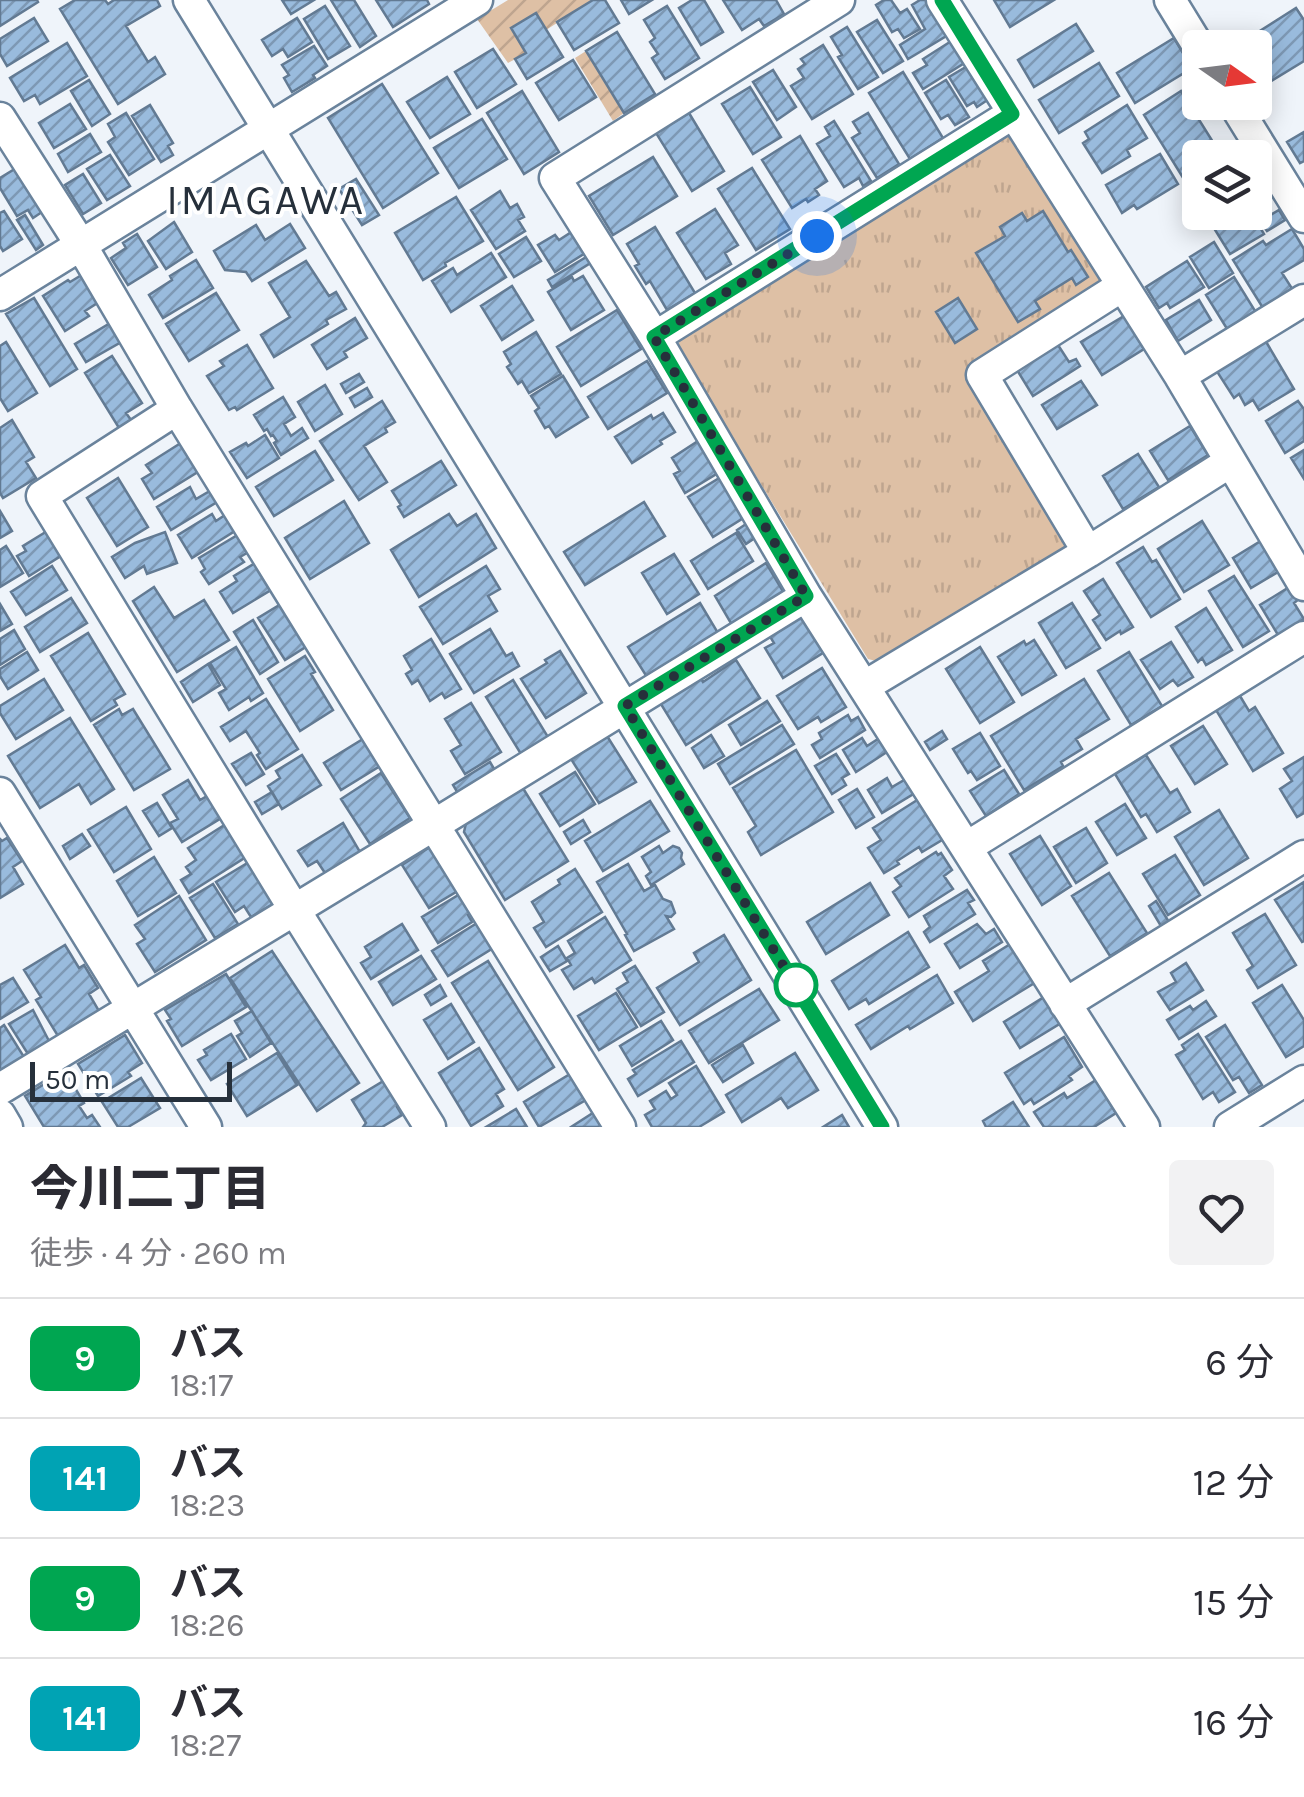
<!DOCTYPE html>
<html lang="ja">
<meta charset="utf-8">
<style>
body{margin:0;font-family:Karla,"Noto Sans JP",sans-serif;background:#f2f2f3;color:#2b2b33;height:100vh;display:flex;flex-direction:column;font-size:38px;white-space:nowrap}
*{box-sizing:border-box;margin:0}
p{font-size:32px;color:#7c7c81}
.icon{flex:none;width:55px;height:55px;fill:none;stroke:currentColor;stroke-width:2;stroke-linecap:round;stroke-linejoin:round}
.map{position:relative;height:1127px;overflow:hidden}
.drawer{display:flex;flex-direction:column;background:#fff;flex:1}
.drawer>*{flex:none}
.badge{padding:0 20px;border-radius:15px;font-size:35px;line-height:65px}
.needle{width:65px;rotate:104deg}
.controls{position:absolute;left:1182px;top:30px;display:grid;gap:20px}
.controls a{display:grid;place-items:center;width:90px;height:90px;border-radius:10px;background:#fff;box-shadow:0 5px 25px #0003;font-size:50px}
.scale{position:absolute;left:30px;bottom:25px;width:202px;box-sizing:border-box;padding-left:10px;border:5px solid #26303b;border-top:0;font-size:28px;line-height:35px;white-space:nowrap;color:#26303b;-webkit-text-stroke:8px #fff;paint-order:stroke}
.you{position:absolute;width:50px;height:50px;margin:-25px;border:8px solid #fff;border-radius:50%;background:#1a73e8;box-shadow:0 0 0 15px #1a73e833}
.map>.badge{position:absolute;translate:-50% -50%;box-shadow:0 0 0 5px #fff}
.round{display:grid;place-items:center;flex:none;width:105px;height:105px;border-radius:10px;background:#f2f2f3}
.overview{display:flex;align-items:center;justify-content:space-between;height:170px;padding:0 30px}
h1{font-size:48px;font-weight:800;line-height:75px}
ul{padding:0;list-style:none}
li{display:flex;align-items:center;gap:30px;height:120px;padding:0 30px;border-top:2px solid #e1e1e2}
li div{flex:1}
li b{display:block;font-size:38px}
li em{font-style:normal}
li .badge{min-width:110px;font-weight:700;text-align:center}
.map>svg:first-child{display:block}
.park{fill:url(#park-tufts)}
.garden{fill:url(#garden-furrows)}
.building{fill:url(#building-hatch);stroke:#627a93;stroke-width:2.5}
.lines{fill:none;stroke-linecap:round;stroke-linejoin:round}
.minor-casing{stroke:#6a839c;stroke-width:35}
.minor{stroke:#fff;stroke-width:30}
.line-casing{stroke:#fff;stroke-width:22}
.line{stroke:#00a651;stroke-width:15}
.walk{stroke:#26303b;stroke-width:10;stroke-dasharray:0 18}
.stop-dot{fill:#fff;stroke:#00a651;stroke-width:5}
.labels{text-anchor:middle;stroke-width:8;stroke-linejoin:round;paint-order:stroke}
.quarter-label{font-size:42px;letter-spacing:2.5px;fill:#26303b;stroke:#fff}
</style>
<div class="map">
<svg width="1304" height="1127" viewBox="0 0 1304 1127">
<defs>
<pattern id="park-tufts" width="24" height="20" patternUnits="userSpaceOnUse" patternTransform="scale(2.5)"><rect width="24" height="20" fill="#dec0a5"/><path d="M3 7l-1-3M5 7V3M7 7l1-3M15 17l-1-3M17 17v-4M19 17l1-3" fill="none" stroke="#bea58f"/></pattern>
<pattern id="garden-furrows" width="10" height="10" patternUnits="userSpaceOnUse" patternTransform="scale(2.5)"><rect width="10" height="10" fill="#dec0a5"/><path d="M-1 1l2-2M0 10L10 0M9 11l2-2" fill="none" stroke="#bea58f"/></pattern>
<pattern id="building-hatch" width="6" height="6" patternUnits="userSpaceOnUse" patternTransform="scale(2.5)"><rect width="6" height="6" fill="#9bd"/><path d="M-1 1l2-2M0 6l6-6M5 7l2-2" fill="none" stroke="#7d98b4"/></pattern>
</defs>
<rect width="100%" height="100%" fill="#eff4fa"/>
<!-- park -->
<path class="park" d="M1003,134L1019,138L1102,274L1099,290L965,372L1067,537L1063,552L884,663L868,659L678,349L681,333Z"/>
<!-- garden -->
<path class="garden" d="M508,0H593L546,30L536,13L512,28L526,53L508,63L477,19Z
M586,51L624,113L613,121L575,58Z"/>
<!-- building -->
<path class="building" d="M0,0H37L38,2L0,26Z
M75,0H105L108,4L114,0H157L160,6L126,26L148,62L155,57L165,74L118,104L60,9Z
M282,0H314L291,14Z
M331,0H354L376,36L360,47Z
M376,0H427L429,4L393,27Z
M593,0H605L619,23L574,50L557,22Z
M621,0H652L629,14Z
M692,0H704L723,32L701,45L679,8Z
M723,0H776L784,14L764,26L759,19L742,30Z
M884,0H891L900,13L907,9L920,29L904,38L898,29L892,32L876,5Z
M920,0H934L953,32L908,59L900,45L925,29L912,5Z
M994,0H1054L1010,27Z
M325,6L350,46L328,59L304,19Z
M667,6L699,58L665,79L652,58L658,54L650,42L655,38L644,20Z
M1296,8L1304,20V61L1255,91V48H1233Z
M536,13L563,57L527,79L515,59L526,53L511,28Z
M34,18L48,41L7,66L0,54V39Z
M297,18L312,42L288,57L283,49L272,56L262,40Z
M877,20L903,61L883,73L857,32Z
M1076,24L1093,51L1034,87L1018,60Z
M847,27L878,77L858,89L838,57L842,55L831,37Z
M617,32L655,94L624,113L586,51Z
M1174,38L1192,68L1135,103L1117,73Z
M953,40L966,62L923,89L913,73L927,65L923,59Z
M67,43L87,76L40,104L35,95L24,101L10,78Z
M823,45L853,94L812,119L791,86L804,78L798,69L805,64L801,59Z
M314,46L327,66L313,75L315,78L292,92L284,78L289,75L282,65Z
M493,49L516,84L477,108L455,72Z
M573,60L596,97L559,120L536,83Z
M1099,63L1119,96L1059,133L1039,100Z
M971,64L992,97L977,107L974,102L967,106L949,77Z
M773,70L796,107L777,120L753,82Z
M903,72L943,138L910,159L869,93Z
M447,77L470,114L430,138L407,102Z
M89,80L110,114L92,126L71,91Z
M946,80L969,117L955,125L948,115L941,119L925,93Z
M382,84L438,173L383,208L328,118Z
M750,87L781,137L753,154L722,104Z
M522,91L559,152L524,174L487,113Z
M1181,91L1223,158H1200V205L1144,115Z
M70,104L86,129L54,148L39,123Z
M150,105L173,143L168,146L173,155L161,162L132,116Z
M1127,105L1147,138L1127,150L1130,156L1102,173L1083,143L1089,139L1085,132Z
M126,113L154,159L129,175L108,142L115,137L108,124Z
M689,113L724,171L692,191L656,133Z
M868,113L899,164L877,178L852,138L860,133L853,122Z
M482,119L507,159L459,188L434,148Z
M834,121L871,181L863,186L859,178L844,187L817,144L830,136L825,127Z
M1304,132V161L1300,163L1287,142Z
M90,134L101,152L68,172L58,154Z
M800,136L827,181L815,189L819,195L808,202L806,199L792,208L762,160Z
M1160,154L1178,184L1137,209L1134,205L1122,213L1106,185Z
M110,155L130,186L107,200L87,169Z
M653,157L677,196L613,235L589,196Z
M18,167L45,210L33,218L28,210L17,216L0,188V178Z
M752,168L790,229L756,250L718,189Z
M83,174L101,203L83,214L65,185Z
M356,179L379,215L362,225L339,189Z
M500,191L510,208L517,204L524,217L518,220L525,231L496,249L471,210Z
M456,197L483,241L445,263L446,266L423,280L395,233Z
M715,209L738,245L725,253L731,264L706,279L677,233Z
M1279,210L1285,220L1267,231L1260,221Z
M4,211L22,239L3,251L0,246V213Z
M1043,211L1068,252L1071,250L1088,277L1076,285L1072,278L1035,301L1040,309L1018,322L976,253L1005,236L1000,227L1022,213L1027,221Z
M1204,212H1251L1264,234L1230,254Z
M25,215L43,245L36,250L17,220Z
M174,222L192,252L166,269L148,241Z
M290,224L305,248L252,281L246,272L225,270L214,251L256,225L265,240Z
M655,227L695,293L667,310L650,281L646,284L635,266L639,264L627,244Z
M1292,229L1304,249V260L1282,273L1293,290L1263,308L1233,260L1263,241L1266,245Z
M573,231L587,252L555,272L538,245L555,235L559,240Z
M137,234L157,267L128,285L111,258L126,248L123,243Z
M526,237L541,261L514,277L499,254Z
M1214,242L1233,273L1209,288L1190,257Z
M491,253L506,277L451,312L432,281L453,268L457,275Z
M588,256L592,262L552,287L548,280Z
M196,260L213,288L163,318L149,295L172,280L170,276Z
M306,261L329,296L336,292L346,309L326,320L328,324L274,357L261,335L290,317L269,283Z
M1187,261L1204,287L1170,308L1167,303L1159,308L1146,287Z
M85,273L102,300L85,311L89,316L65,331L43,296L68,280L70,282Z
M583,276L604,310L571,330L548,292L572,277L574,281Z
M1234,277L1257,314L1229,332L1206,295Z
M512,286L533,320L502,340L481,306Z
M216,293L239,330L189,361L166,324Z
M34,298L77,369L50,386L6,314Z
M958,298L977,329L955,343L936,312Z
M1199,300L1211,320L1178,341L1166,320Z
M617,310L641,349L581,386L557,347Z
M1124,316L1144,349L1102,375L1081,342Z
M355,318L367,338L344,352L347,357L327,369L312,345Z
M112,322L123,341L86,362L75,344Z
M536,332L561,374L529,393L522,381L518,384L507,367L511,364L504,352Z
M1265,340L1294,389L1259,410L1253,400L1245,405L1239,394L1234,398L1216,370Z
M6,342L37,393L8,411L0,398V346Z
M247,345L273,388L237,410L235,407L229,410L207,376L224,366L220,361Z
M1058,345L1069,362L1076,359L1080,366L1033,396L1017,370Z
M112,356L142,403L126,413L131,420L119,428L85,373Z
M647,361L667,393L608,429L588,397Z
M359,374L364,382L346,393L341,384Z
M563,376L588,417L556,437L549,426L545,428L535,411L539,408L531,396Z
M1081,381L1097,405L1057,429L1042,405Z
M325,385L342,414L315,431L298,402Z
M367,388L372,397L355,407L350,398Z
M283,397L295,417L284,424L291,436L302,428L308,438L281,455L274,443L277,441L273,435L271,436L267,429L264,431L254,415Z
M382,401L395,422L385,428L387,432L364,446L387,482L359,500L320,441Z
M1298,401L1304,409V441L1285,453L1266,421Z
M663,413L675,432L660,441L662,444L632,463L615,437L651,415L653,419Z
M12,420L34,457L26,462L36,478L3,498L0,493V428Z
M1190,426L1208,455L1168,480L1150,451Z
M265,435L279,458L247,478L230,452L246,443L248,446Z
M184,441L201,470L154,499L142,479L152,473L146,465Z
M698,441L718,473L685,493L674,474L680,471L672,458Z
M1304,450V479L1291,458Z
M315,451L333,480L274,516L256,487Z
M1138,454L1159,487L1123,509L1103,476Z
M441,461L456,485L404,517L398,507L401,505L392,491Z
M721,477L745,517L713,537L688,497Z
M118,478L148,527L117,546L87,498Z
M190,487L196,499L215,488L222,499L171,530L157,507Z
M344,501L369,543L310,579L285,538Z
M644,502L665,536L585,585L564,552Z
M0,511L12,531L0,538Z
M228,513L238,529L192,558L178,535L212,514L216,521Z
M449,514L457,526L476,514L496,548L419,597L391,550Z
M752,520L761,534L746,544L737,530Z
M1202,521L1229,565L1184,592L1158,549Z
M49,530L64,554L29,576L17,556L26,551L23,546Z
M165,532L177,563L147,574L144,566L125,578L112,557L135,543Z
M241,533L252,550L240,557L244,562L209,584L201,572L205,569L199,558Z
M736,533L753,561L708,589L691,561Z
M1264,539L1283,569L1251,588L1233,558Z
M6,546L23,573L0,587V550Z
M1143,547L1152,562L1156,560L1180,599L1151,617L1117,563Z
M674,554L699,594L667,614L642,573Z
M260,560L276,587L233,613L220,592L237,581L234,576Z
M766,563L784,593L732,625L715,596Z
M52,566L67,590L26,615L11,592Z
M486,566L500,589L488,596L497,611L443,644L420,607Z
M1234,576L1269,631L1243,647L1209,591Z
M1103,579L1133,627L1121,634L1120,631L1106,640L1093,620L1100,615L1084,591Z
M1291,586L1299,599L1294,603L1304,619L1278,635L1260,605Z
M154,587L174,618L204,600L229,640L177,672L133,601Z
M71,598L87,623L40,652L25,627Z
M286,601L312,643L285,660L258,618Z
M700,603L718,633L647,677L628,647Z
M1072,603L1100,648L1066,668L1039,623Z
M0,604L12,624L0,631Z
M1206,608L1232,650L1206,665L1202,658L1198,662L1176,627Z
M804,614L826,651L783,678L765,648L774,643L769,635Z
M253,620L278,662L260,674L234,632Z
M490,629L506,656L512,653L519,666L474,693L450,654Z
M14,630L25,649L0,665V639Z
M88,633L125,694L114,700L117,705L91,721L51,656Z
M431,639L461,689L445,698L442,693L430,701L418,680L412,684L406,674L412,670L404,656Z
M1034,640L1056,675L1022,695L998,657L1024,641L1026,645Z
M1171,642L1193,677L1178,686L1173,680L1160,689L1141,660Z
M236,647L263,693L251,701L249,697L229,710L219,693L226,689L210,663Z
M980,647L1014,702L980,723L946,669Z
M560,651L586,693L546,718L521,679L547,663L545,660Z
M27,652L38,670L8,689L0,676V669Z
M1129,652L1162,706L1131,725L1098,671Z
M305,656L315,672L311,674L333,710L300,731L268,679Z
M736,660L760,698L686,745L656,696L696,671L703,682Z
M208,664L220,685L193,702L181,682Z
M822,668L846,707L821,722L818,717L798,729L777,696Z
M44,679L63,710L16,739L0,713V706Z
M1084,679L1109,719L1076,739L1082,749L1061,762L1063,766L1024,790L991,736Z
M513,680L548,737L521,754L486,697Z
M1240,696L1249,711L1255,707L1283,753L1253,771L1216,710Z
M266,699L298,749L266,769L257,755L260,753L246,731L230,741L221,727Z
M767,701L780,721L741,745L729,725Z
M471,703L501,752L465,774L451,751L461,745L445,719Z
M119,709L122,715L133,709L170,769L134,790L94,725Z
M848,715L851,721L858,717L865,730L820,758L812,745L822,739L819,733Z
M70,718L114,789L91,804L79,784L40,808L8,756Z
M782,725L794,744L730,784L718,764Z
M1203,726L1227,764L1195,784L1171,746Z
M942,731L947,739L930,750L925,742Z
M980,733L1000,766L977,780L971,771L968,773L953,749Z
M711,735L724,756L704,768L692,748Z
M607,736L636,782L599,803L571,759Z
M862,738L867,746L878,739L887,752L856,772L843,750Z
M363,739L380,766L341,790L324,763Z
M796,750L833,812L761,855L748,832L756,826L733,788Z
M251,753L264,774L246,785L232,764Z
M836,754L849,774L842,778L846,785L832,794L815,766Z
M302,755L321,785L282,809L268,786L280,778L276,771Z
M1146,755L1170,793L1177,789L1190,812L1157,832L1146,814L1141,817L1115,774Z
M1304,757V813L1297,817L1280,789L1292,781L1284,769Z
M490,762L496,772L459,795L453,785Z
M1004,770L1019,794L986,816L970,791Z
M575,772L595,804L560,826L540,794Z
M381,773L410,818L370,844L341,799Z
M887,778L892,787L906,779L915,793L882,813L868,790Z
M188,780L200,800L209,795L223,817L182,842L170,823L178,819L163,795Z
M521,785L568,861L505,900L464,832L467,819Z
M857,789L874,817L856,828L839,800Z
M272,792L279,804L262,814L255,802Z
M922,797L947,837L922,852L919,847L897,861L899,864L884,873L868,848L881,840L873,828Z
M650,801L669,831L603,871L585,841Z
M157,803L172,828L159,836L143,811Z
M1125,804L1146,838L1117,855L1096,822Z
M126,807L151,849L114,872L88,830Z
M1219,810L1248,858L1204,885L1175,837Z
M583,820L590,832L571,844L564,832Z
M343,823L360,852L325,873L317,861L308,866L298,851Z
M226,824L246,857L189,893L181,880L191,874L186,867L196,860L188,848Z
M1086,828L1107,863L1076,883L1054,847Z
M82,834L90,846L70,859L63,846Z
M1040,836L1071,886L1042,905L1010,854Z
M7,838L22,861L13,867L23,884L0,898V839L2,841Z
M433,845L461,889L429,908L402,865Z
M659,846L663,853L673,846L679,848L682,853L681,858L684,864L651,885L646,876L651,872L642,857Z
M936,852L938,855L941,853L952,870L944,876L953,889L909,917L893,892L901,886L895,878Z
M1175,855L1200,895L1168,915L1143,874Z
M154,857L176,893L138,916L117,881Z
M254,859L275,903L251,917L244,906L235,912L216,882Z
M628,864L644,891L655,885L663,899L671,902L675,913L671,917L666,916L674,929L634,951L625,935L627,934L597,882Z
M575,869L602,912L546,947L534,928L544,922L532,902L560,884L558,880Z
M1109,873L1147,933L1110,956L1072,896Z
M1304,882V941L1302,942L1275,900Z
M870,883L889,915L826,954L807,922Z
M213,884L238,924L215,938L190,898Z
M967,890L974,900L968,903L975,914L930,942L924,932L930,927L924,916Z
M460,894L472,913L468,915L472,922L438,943L422,917Z
M179,896L206,940L155,972L137,944L145,939L135,925Z
M1156,901L1169,922L1161,926L1149,906Z
M1265,914L1296,965L1258,988L1247,970L1253,966L1233,933Z
M605,917L631,960L595,983L592,978L574,989L562,970L571,965L567,958L575,953L568,941Z
M482,920L498,945L448,976L432,951Z
M402,924L418,950L371,979L361,963L371,957L365,947Z
M977,924L986,934L994,929L1002,942L960,968L945,944Z
M908,932L929,967L869,1004L866,999L849,1009L832,981Z
M724,935L751,980L680,1025L657,988L699,962L694,953Z
M1012,943L1036,982L973,1021L955,992L989,971L983,961Z
M65,945L79,968L84,965L98,988L89,994L99,1011L58,1036L36,1000L41,997L24,970Z
M558,946L567,961L550,971L541,957Z
M272,951L359,1083L317,1111L230,978Z
M421,956L436,979L393,1005L379,982Z
M488,961L554,1067L518,1090L452,983Z
M1186,963L1203,990L1170,1010L1158,992L1176,982L1171,973Z
M635,966L664,1012L641,1026L617,989L628,982L623,973Z
M226,974L246,1007L182,1046L167,1021L171,1019L165,1010Z
M937,975L953,1003L910,1029L908,1026L871,1049L856,1025Z
M13,978L28,1002L0,1019V985Z
M440,985L446,996L431,1005L425,995Z
M1282,985L1304,1020V1046L1286,1057L1253,1003Z
M759,989L779,1020L709,1063L689,1031Z
M616,993L637,1027L599,1050L578,1016Z
M1044,997L1061,1023L1020,1048L1004,1022Z
M1206,1001L1216,1016L1179,1039L1167,1020L1190,1006L1193,1010Z
M451,1004L474,1042L448,1059L424,1020Z
M33,1010L49,1041L28,1054L9,1024Z
M252,1011L271,1043L250,1057L237,1036L242,1033L235,1021Z
M661,1021L673,1040L632,1066L620,1046Z
M4,1025L24,1057L2,1071L0,1068V1028Z
M1225,1025L1262,1085L1249,1093L1239,1077L1233,1080L1206,1037Z
M231,1034L246,1059L211,1080L198,1060L207,1055L204,1050Z
M1198,1034L1235,1092L1219,1102L1213,1092L1203,1099L1176,1055L1185,1050L1182,1045Z
M125,1035L142,1063L128,1072L131,1076L98,1096L78,1064Z
M1064,1037L1082,1067L1069,1076L1072,1080L1034,1104L1031,1099L1024,1104L1005,1073Z
M681,1041L694,1062L638,1096L628,1079L636,1074L633,1070Z
M743,1045L753,1063L723,1082L712,1065Z
M479,1048L504,1089L496,1094L503,1106L471,1126L439,1073Z
M277,1053L297,1085L247,1116L227,1084Z
M795,1053L818,1090L788,1108L781,1098L742,1122L726,1095Z
M696,1066L724,1112L699,1127H652L645,1115L655,1109L650,1101L666,1091L671,1099L677,1095L669,1083Z
M575,1071L591,1097L539,1127L524,1102Z
M59,1075L62,1080L68,1076L84,1103L79,1106L87,1118L92,1115L100,1127H44L25,1096Z
M390,1077L405,1102L397,1107L402,1115L382,1127H363L366,1123L352,1100Z
M141,1078L160,1108L128,1127H118L102,1102Z
M1096,1080L1116,1113L1094,1127H1044L1034,1112L1064,1093L1067,1098Z
M1013,1102L1029,1127H986L983,1121Z
M516,1109L527,1127H486Z
M599,1109L610,1127H571Z
M842,1115L849,1127H823Z"/>
<g class="lines">
<defs>
<path id="minor" d="M189,0L882,1127
M839,0L555,178L655,337L806,596L1144,1127
M942,0L1180,376L1304,585
M1170,0L1200,49
M1233,102L1304,217
M0,118L81,245L177,409L620,1127
M0,295L477,0
M655,337L1012,114
M1180,376L1304,300
M177,409L42,496L294,909L430,1127
M1088,552L982,375L1122,286
M865,686L1088,552L1230,462
M0,793L206,1127
M967,847L1304,637
M1065,1004L1304,856
M0,1089L434,825L806,596
M0,1115L7,1127
M1230,1127L1304,1081"/>
</defs>
<!-- minor casing -->
<use href="#minor" class="minor-casing"/>
<!-- minor -->
<use href="#minor" class="minor"/>
</g>
<g class="lines">
<defs>
<path id="line" d="M882,1127L625,706L806,596L654,337L1012,114L942,0"/>
</defs>
<!-- line casing -->
<use href="#line" class="line-casing"/>
<!-- line -->
<use href="#line" class="line"/>
<!-- walk -->
<path class="walk" d="M796,985L803,998L625,706L806,596L654,337L817,236"/>
</g>
<!-- markers -->
<circle class="stop-dot" cx="796" cy="985" r="20"/>
<g class="labels">
<!-- quarter labels -->
<g class="quarter-label">
<text x="266" y="214">IMAGAWA</text>
</g>
</g>
</svg>
<div class="controls">
<a><svg class="needle" viewBox="-14 -14 28 28"><path d="M0-13l5 13h-10z" fill="#e53935"/><path d="M0 13l5-13h-10z" fill="#7c7c81"/></svg></a>
<a><svg class="icon" aria-label="layers" viewBox="0 0 24 24"><path d="M12 4l9 5-9 5-9-5zM3 14l9 5 9-5"/></svg></a>
</div>
<div class="scale">50 m</div>
<div class="you" style="left:817px;top:236px"></div>
</div>
<section class="drawer">
<div class="overview"><div><h1>今川二丁目</h1><p>徒歩 · 4 分 · 260 m</p></div><a class="round"><svg class="icon" aria-label="heart" viewBox="0 0 24 24"><path d="M12 20l-8-8c-3-5 5-10 8-4 3-6 11-1 8 4z"/></svg></a></div>
<ul>
<li><span class="badge" style="background:#00a651;color:#fff">9</span><div><b>バス</b><p>18:17</p></div><em>6 分</em></li>
<li><span class="badge" style="background:#00a3b4;color:#fff">141</span><div><b>バス</b><p>18:23</p></div><em>12 分</em></li>
<li><span class="badge" style="background:#00a651;color:#fff">9</span><div><b>バス</b><p>18:26</p></div><em>15 分</em></li>
<li><span class="badge" style="background:#00a3b4;color:#fff">141</span><div><b>バス</b><p>18:27</p></div><em>16 分</em></li>
</ul>
</section>
